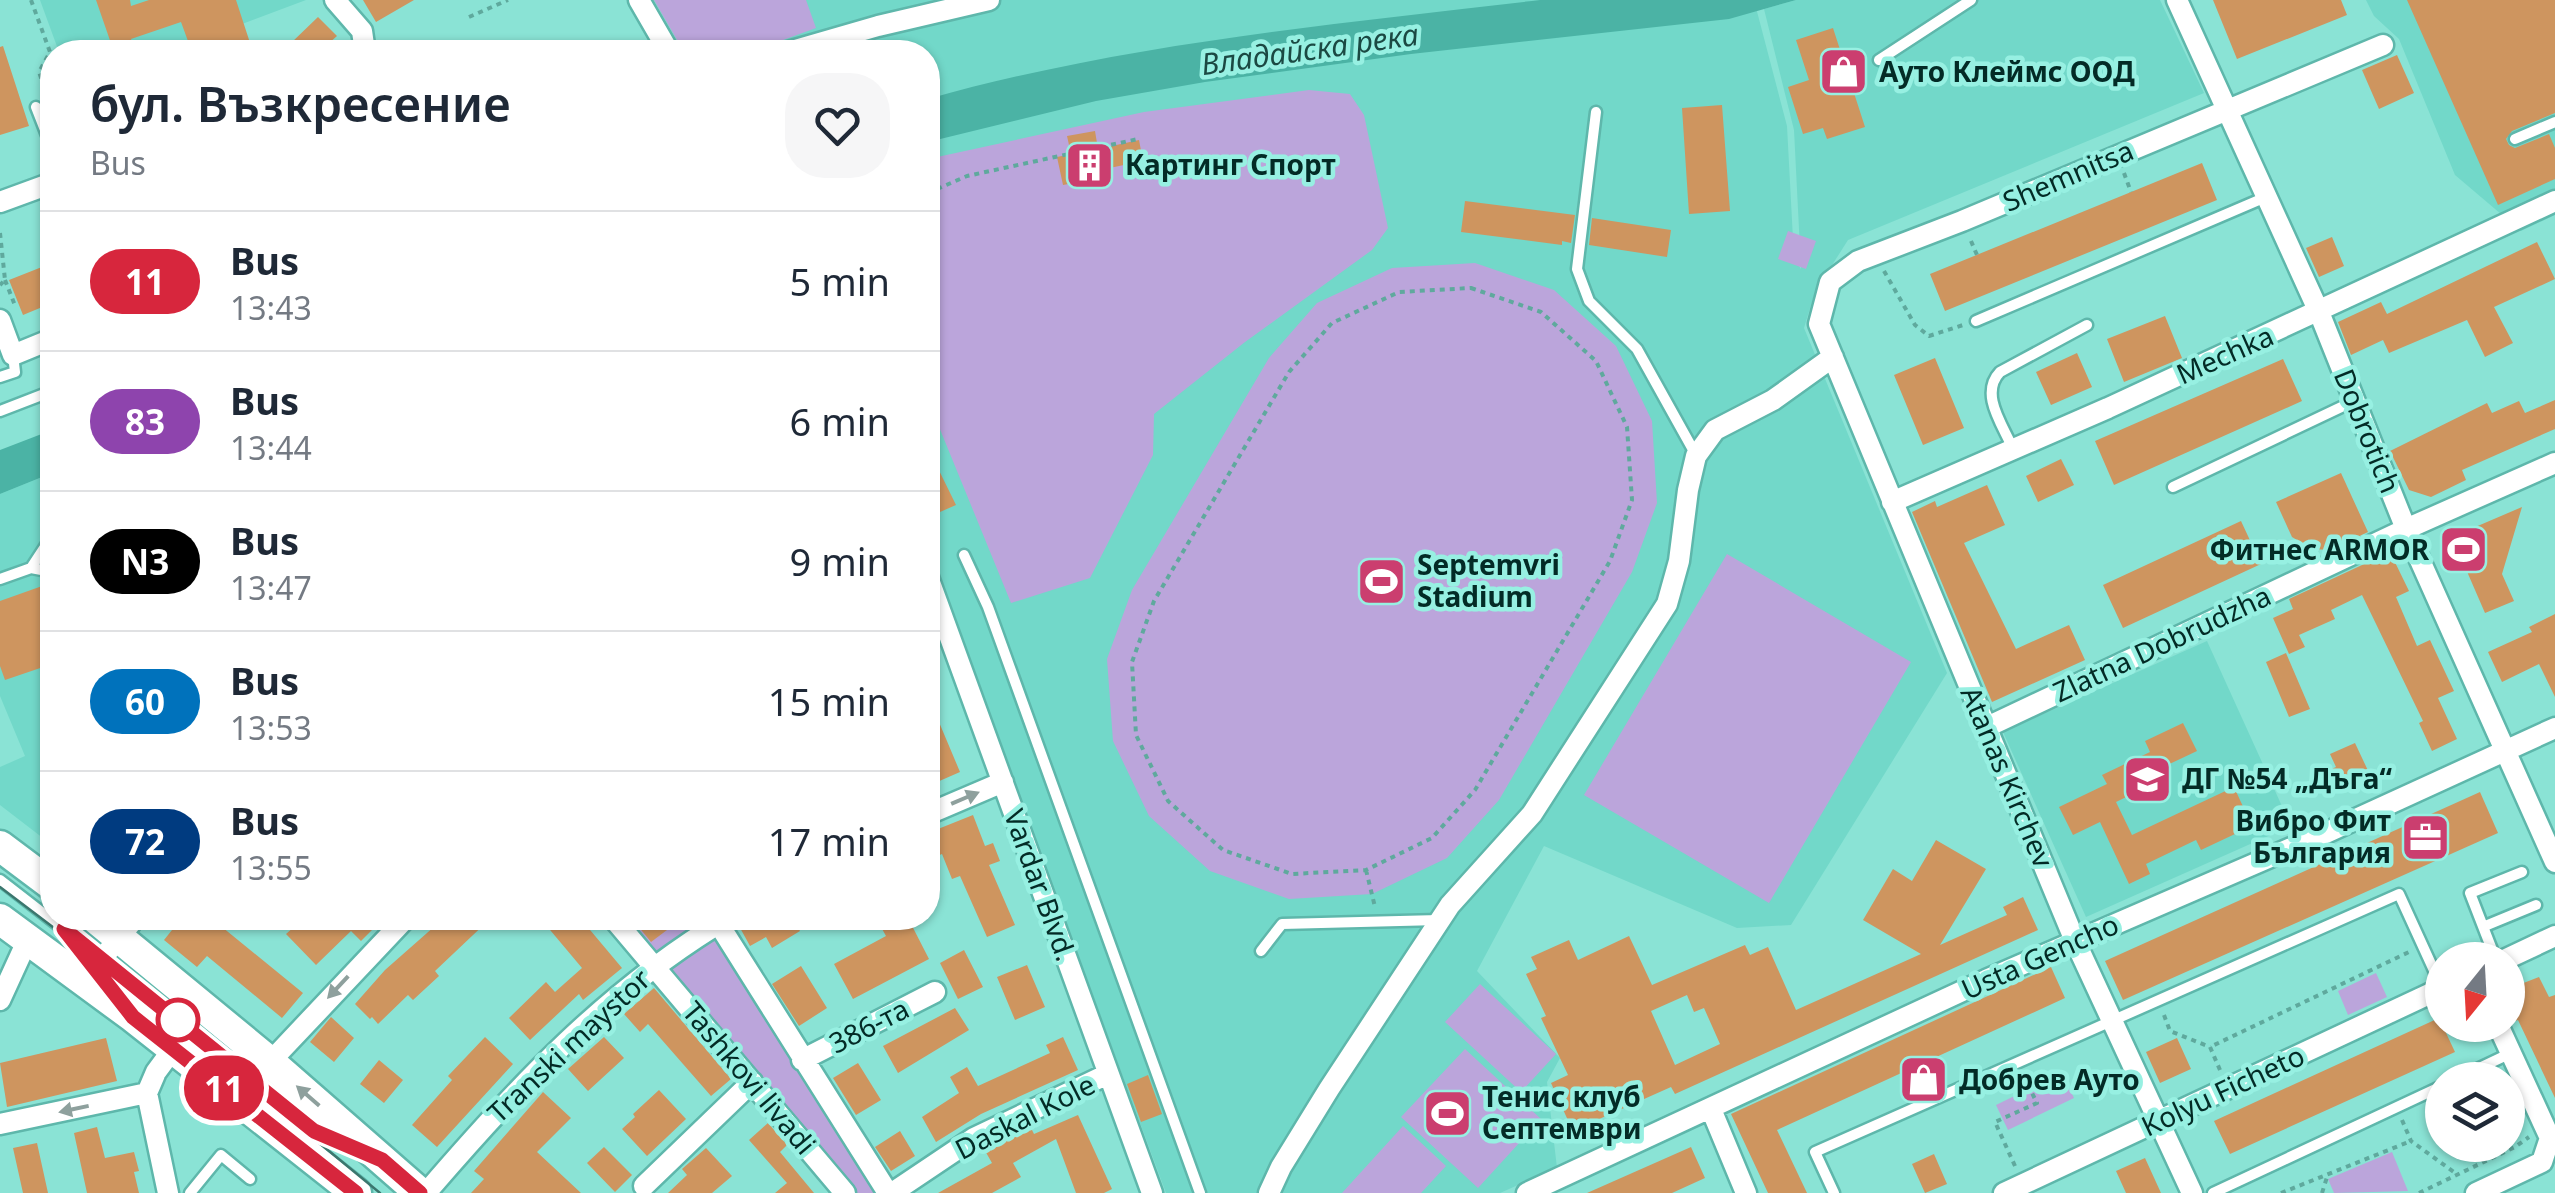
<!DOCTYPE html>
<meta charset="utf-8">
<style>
body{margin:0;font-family:"Noto Sans",sans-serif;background:#f6f6f7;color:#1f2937;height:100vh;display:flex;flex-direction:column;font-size:38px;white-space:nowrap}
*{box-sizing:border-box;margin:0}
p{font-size:32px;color:#747a83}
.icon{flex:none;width:55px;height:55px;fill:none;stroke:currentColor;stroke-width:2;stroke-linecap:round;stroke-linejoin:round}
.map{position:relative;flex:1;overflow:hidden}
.side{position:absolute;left:40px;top:40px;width:900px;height:890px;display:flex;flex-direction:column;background:#fff;border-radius:40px;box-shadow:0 2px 8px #0004}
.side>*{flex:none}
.badge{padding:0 20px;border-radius:32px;font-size:35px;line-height:65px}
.needle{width:65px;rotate:198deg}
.controls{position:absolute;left:2425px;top:942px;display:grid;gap:20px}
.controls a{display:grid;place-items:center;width:100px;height:100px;border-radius:50%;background:#fff;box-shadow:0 2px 8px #0004;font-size:50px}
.map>.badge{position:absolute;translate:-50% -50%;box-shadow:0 0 0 5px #fff}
.round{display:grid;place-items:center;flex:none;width:105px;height:105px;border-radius:40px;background:#f6f6f7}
.headline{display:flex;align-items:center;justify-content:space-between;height:170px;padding:0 50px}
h1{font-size:48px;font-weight:600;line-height:75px}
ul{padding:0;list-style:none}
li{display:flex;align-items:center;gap:30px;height:140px;padding:0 50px;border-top:2px solid #e0e1e3}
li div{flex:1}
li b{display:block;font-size:38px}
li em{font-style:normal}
li .badge{min-width:110px;font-weight:700;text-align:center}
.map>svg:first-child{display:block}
.built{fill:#72d8c9}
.green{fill:#bba5db}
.water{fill:#4bb3a5}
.building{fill:#ce955f;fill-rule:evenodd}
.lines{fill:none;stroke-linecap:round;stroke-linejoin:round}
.service-casing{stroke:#5eb7ab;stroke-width:15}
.minor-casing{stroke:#5eb7ab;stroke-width:25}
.secondary-casing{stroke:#5eb7ab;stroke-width:35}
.path{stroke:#5fa99d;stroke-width:4;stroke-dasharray:5 5;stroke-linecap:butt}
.service{stroke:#fff;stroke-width:10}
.minor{stroke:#fff;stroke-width:20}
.secondary{stroke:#fff;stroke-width:30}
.tram{stroke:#3b776e;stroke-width:2.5}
.oneway{fill:#8ea09d}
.line-casing{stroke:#fff;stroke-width:22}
.line{stroke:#d7263d;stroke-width:15}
.stop-dot{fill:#fff;stroke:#d7263d;stroke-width:5}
.labels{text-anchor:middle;stroke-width:9;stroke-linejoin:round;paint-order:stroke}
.poi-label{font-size:28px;font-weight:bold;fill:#032b26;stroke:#97f0e2;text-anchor:start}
.street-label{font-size:28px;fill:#032b26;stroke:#97f0e2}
.water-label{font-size:30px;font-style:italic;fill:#1b4943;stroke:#97f0e2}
</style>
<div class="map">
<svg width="2555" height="1193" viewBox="0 0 2555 1193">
<rect width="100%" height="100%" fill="#8ae3d5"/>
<!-- built -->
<path class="built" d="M40,0H306L167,52H59Z
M654,0H1754L1787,126L1794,258L1801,269L1794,130L1764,9L1796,0H2160L2204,93L1848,240L1815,292L1804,328L1947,673L1791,925L1737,928L1544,846L1477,971L1560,1058L1547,1082L1557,1168L1500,1193H1166L928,551V52H684Z
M2366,0H2555V215L2521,231L2455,175L2399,39L2374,16Z
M52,473V845L0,805V767L25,756L0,696V494Z
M2207,641L2291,826L2086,917L2003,732Z"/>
<!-- green -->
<path class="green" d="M654,0H806L816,28L750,52H684Z
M1309,90L1350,94L1364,115L1388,228L1372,250L1245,342L1154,414L1153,455L1090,578L1011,603L928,400V159L1144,112Z
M1788,231L1816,241L1806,269L1778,259Z
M1475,263L1554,290L1616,346L1652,421L1657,503L1632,572L1499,800L1447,858L1372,894L1289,899L1210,871L1149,816L1113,741L1107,659L1132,590L1269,358L1317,303L1392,268Z
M1727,554L1911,662L1769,903L1584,795Z
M613,918H728L654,965Z
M718,927L885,1193H849L657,965Z
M2376,973L2387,997L2348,1015L2338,991Z
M1480,984L1556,1054L1521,1092L1445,1022Z
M1465,1049L1541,1119L1478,1188L1401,1117Z
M2062,1073L2074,1098L2008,1130L1996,1105Z
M1403,1126L1446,1166L1421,1193H1342Z
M2392,1152L2408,1191L2334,1193L2328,1179Z"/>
<!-- water -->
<path class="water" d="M1540,0H1796L1729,19L1411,54L1205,82L1096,101L928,142V99C1126,43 1336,24 1540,0Z
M52,430V473L0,494V450Z"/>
<!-- building -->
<path class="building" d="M96,0H130L131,6L149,0H236L253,52H192L181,22L131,39L135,49L114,52Z
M363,0H414L376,22Z
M2213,0H2341L2347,15L2237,59Z
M2407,0H2555V113L2512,131L2506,139L2509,145L2515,148L2549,134L2555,148V179L2498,205Z
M318,17L337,36L319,52H300L291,43Z
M1833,28L1865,127L1827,139L1823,128L1803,134L1788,87L1809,80L1796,40Z
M3,46L29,126L0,135V47Z
M2397,55L2414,93L2379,109L2362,70Z
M1722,105L1730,211L1689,214L1682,108Z
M1095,131L1098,149L1139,140L1143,161L1100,170L1101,178L1063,185L1057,157L1071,154L1067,136Z
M2202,163L2217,200L1945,311L1930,274Z
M1465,201L1575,215L1571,243L1562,241V245L1461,232Z
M1592,218L1671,230L1667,257L1589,245Z
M2332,237L2344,266L2319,277L2306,248Z
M2537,242L2555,279L2494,307L2513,343L2485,357L2467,320L2389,353L2383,340L2351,355L2338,322L2381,302L2387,314Z
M52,263V303L23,315L9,280Z
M2165,316L2182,358L2124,382L2107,339Z
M2077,353L2092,387L2051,405L2036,372Z
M1935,358L1964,428L1923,445L1894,375Z
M2283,359L2302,401L2114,485L2095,441Z
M2555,400V429L2462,470L2466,480L2431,497L2409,490L2390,451L2487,403L2492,413L2519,401L2525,413Z
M928,448L956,505L940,512L928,483Z
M2061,459L2074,485L2038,502L2026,476Z
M2341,473L2368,532L2330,550L2312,549L2292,537L2276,502Z
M1987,485L2005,525L1964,543L2016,649L2069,625L2085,660L1992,702L1912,512L1935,501L1937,507Z
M2522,507L2502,574L2514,601L2485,613L2452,537Z
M2241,521L2261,564L2123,628L2103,585Z
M2390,552L2409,591L2396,597L2417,646L2430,640L2454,691L2438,698L2457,739L2432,751L2419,723L2423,721L2362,595L2331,610L2335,619L2299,635L2305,647L2289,654L2273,618L2293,609L2289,599Z
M45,585L52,606V625L43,628L52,664L5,680L0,666V601Z
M2555,614V697L2539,664L2502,682L2488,652L2532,632L2529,627Z
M2286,653L2310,709L2289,717L2266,662Z
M928,696L960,772L928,786Z
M2183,723L2197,751L2161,768L2165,778L2116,802L2132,835L2234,787L2252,826L2201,850L2196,840L2146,864L2150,874L2129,884L2100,822L2073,835L2059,807L2107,784L2102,775L2150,752L2145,741Z
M2355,743L2371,777L2329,793L2321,774L2336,767L2330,754Z
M2480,792L2498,833L2123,1000L2105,961Z
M973,815L985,846L993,843L1000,861L989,865L1015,925L987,937L960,876L952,879L942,854L928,860V833Z
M1936,840L1986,869L1940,945L2007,915L2003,907L2023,897L2038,930L1675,1094L1671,1087L1588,1124L1586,1120L1571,1127L1551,1083L1568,1075L1541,1018L1546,1016L1526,974L1537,969L1531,957L1569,940L1578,960L1629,936L1652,985L1745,945L1750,955L1768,947L1796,1010L1921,954L1863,920L1893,869L1912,881ZM1687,995L1694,1012L1704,1008L1720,1044L1675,1065L1651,1011Z
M158,918H211L303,993L282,1018L207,956L197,967L164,940L172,930Z
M304,918H384L361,941L351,931L316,965L286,934Z
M444,918H491L435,971L439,976L413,1000L408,995L378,1024L372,1017L370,1019L355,1004L385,970Z
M540,918H580L622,968L583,1000L579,994L530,1040L509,1018L546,982L555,992L582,968Z
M649,918H683L651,942L638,926Z
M750,918H792L800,931L772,948L766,937L750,946L739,926Z
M899,918H908L929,959L853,999L834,964L886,936L881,927Z
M964,950L983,987L958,999L940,963Z
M1027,965L1045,1007L1015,1020L997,977Z
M801,966L827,1008L799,1026L772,984Z
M2051,967L2065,998L1777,1130L1807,1193H1768L1731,1114Z
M2539,977L2549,997L2555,995V1098L2518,1020L2515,1021L2508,1006V989Z
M654,988L731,1079L711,1096L648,1024L640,1032L624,1014Z
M955,1008L969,1030L898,1073L883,1046Z
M331,1017L354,1038L334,1062L310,1042Z
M2439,1018L2455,1052L2230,1154L2214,1121Z
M485,1037L513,1064L437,1147L412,1125L452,1080L448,1076Z
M604,1037L624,1058L588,1091L568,1069Z
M1063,1037L1078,1070L981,1114L936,1142L922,1117L959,1093L950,1077L967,1067L978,1086L1050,1053L1046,1045Z
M106,1038L117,1081L7,1107L0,1063Z
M2177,1038L2191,1069L2160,1083L2146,1052Z
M379,1060L403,1080L384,1103L360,1084Z
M858,1063L881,1100L856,1115L833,1078Z
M1148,1075L1162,1114L1141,1122L1127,1084Z
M659,1090L686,1119L647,1156L622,1129L635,1117L633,1114Z
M543,1092L571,1118L537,1152L581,1193H471L484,1179L474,1171Z
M1078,1115L1112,1189L1104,1193H1076L1056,1139L1013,1163L1021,1177L992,1193H938L992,1163L984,1149L1030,1126L1034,1134Z
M768,1123L787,1145L780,1152L814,1193H775L787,1183L749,1140Z
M97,1127L105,1158L134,1152L139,1171L134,1172L139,1193H87L74,1133Z
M900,1131L915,1156L891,1171L875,1147Z
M37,1143L48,1193H23L13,1148Z
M604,1147L632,1175L615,1192L587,1163Z
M1691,1147L1705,1178L1672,1193H1587Z
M706,1148L732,1176L712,1193H668L687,1175L682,1169Z
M1934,1154L1947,1184L1925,1193L1912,1164Z
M2145,1158L2161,1193H2126L2116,1171Z"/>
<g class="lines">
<defs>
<path id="service" d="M1879,60L1971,0
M36,107L52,148
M1596,112L1577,269L1589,301L1637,349L1696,455
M2515,139L2555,122
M1976,321L2266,197
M0,377L15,372L13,355
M0,411L52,391
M2013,449C2003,425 1979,394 2000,372L2087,325
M2173,487L2354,401
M964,555L988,607L1200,1193
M31,568L52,572
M0,579L31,568L52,536
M0,880L102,959L314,1131L349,1146
M2485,926L2536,905
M1261,951L1282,924L1439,920
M2496,960L2470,893L2522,872
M2454,1080L2511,1053
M190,1193L221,1155L250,1179
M1834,1193L1815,1152L2399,894L2442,988
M2213,1193L2442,1086"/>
<path id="minor" d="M335,0L362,31L365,52
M639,0L669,52
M2177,0L2319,312L2406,529L2555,862
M788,52L878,26L989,0
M0,202L52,183
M0,320L13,355L52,339
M1892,502L2108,408L2555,201
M928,577L1152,1193
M1987,727L2406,529L2555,463
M928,814L1003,782
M613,918L845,1193
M718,923L888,1193
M2504,960L2555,936
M84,981L135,918
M0,1000L28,939
M802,1060L935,992
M270,1062L406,918
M1711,1109L1746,1193
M0,1124L147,1093
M644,1186L752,1082
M168,1193L147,1093L156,1072L173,1049
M426,1193C517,1087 607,990 728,918
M892,1193L974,1138L1108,1074
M1269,1193L1281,1167L1329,1089L1450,905L1532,814L1667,604L1679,561L1688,490L1696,456L1715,430L1773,400L1833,357
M1527,1193L1986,980L2319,836L2555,728
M2004,1193L2442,988
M2192,1193L2075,941L1819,324L1830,282L1858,261L1962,221L2383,45
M2476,1193L2542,1162L2550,1138L2498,1025"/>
<path id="secondary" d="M0,846L52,885
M95,918L270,1062L420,1193
M0,919L133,1017L356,1193"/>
</defs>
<!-- service casing -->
<use href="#service" class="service-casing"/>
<!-- minor casing -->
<use href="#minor" class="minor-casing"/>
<!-- secondary casing -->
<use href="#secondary" class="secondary-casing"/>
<!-- path -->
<path class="path" d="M31,0L50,52L39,72L48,98
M469,17L508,0
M2124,173L2131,192
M928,193L967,176L1138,139
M0,233L5,280L0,285
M1971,241L1977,255
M1884,271L1915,325L1929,336L1963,325
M5,280L16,308
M1471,288L1541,312L1596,361L1627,427L1632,500L1610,561L1475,790L1432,838L1366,870L1292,874L1223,850L1168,801L1136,735L1132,662L1154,601L1289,372L1332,323L1399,292Z
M1366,870L1375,907
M2164,1015L2170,1031L2210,1047
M2220,1070L2210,1047L2409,952
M2402,1120L2411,1141L2458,1175
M2015,1166L1995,1122L2037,1103L2023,1075
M2281,1193L2411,1141
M2322,1193L2328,1174
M2419,1193L2515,1147L2529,1137"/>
<!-- service -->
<use href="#service" class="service"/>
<!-- minor -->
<use href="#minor" class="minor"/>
<!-- secondary -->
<use href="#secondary" class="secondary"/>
<!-- tram -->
<path class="tram" d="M0,887L99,962L380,1193"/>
</g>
<!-- one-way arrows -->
<defs><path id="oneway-solid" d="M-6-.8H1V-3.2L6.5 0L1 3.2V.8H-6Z" transform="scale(2.5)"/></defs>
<g class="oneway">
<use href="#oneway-solid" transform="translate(965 798) rotate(-23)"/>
<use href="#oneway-solid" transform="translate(338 987) rotate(133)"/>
<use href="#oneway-solid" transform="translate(308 1096) rotate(-139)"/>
<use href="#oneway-solid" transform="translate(74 1109) rotate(168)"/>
</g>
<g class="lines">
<defs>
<path id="line" d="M356,1193L133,1017L64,929L314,1131L382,1160L420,1193"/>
</defs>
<!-- line casing -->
<use href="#line" class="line-casing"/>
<!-- line -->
<use href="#line" class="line"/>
</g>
<!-- icons -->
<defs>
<symbol id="shop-square" viewBox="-11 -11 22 22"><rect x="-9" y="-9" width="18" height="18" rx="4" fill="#cb3e6f" stroke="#97f0e2"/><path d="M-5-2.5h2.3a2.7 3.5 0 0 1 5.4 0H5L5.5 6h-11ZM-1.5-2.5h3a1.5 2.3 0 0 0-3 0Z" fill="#fff"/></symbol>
<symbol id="building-square" viewBox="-11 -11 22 22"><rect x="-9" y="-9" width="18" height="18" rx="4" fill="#cb3e6f" stroke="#97f0e2"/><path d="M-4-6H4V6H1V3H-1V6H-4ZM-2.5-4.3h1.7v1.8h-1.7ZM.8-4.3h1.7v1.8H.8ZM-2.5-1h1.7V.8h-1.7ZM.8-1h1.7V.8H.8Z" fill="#fff"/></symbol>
<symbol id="stadium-square" viewBox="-11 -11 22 22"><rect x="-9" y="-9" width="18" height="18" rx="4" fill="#cb3e6f" stroke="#97f0e2"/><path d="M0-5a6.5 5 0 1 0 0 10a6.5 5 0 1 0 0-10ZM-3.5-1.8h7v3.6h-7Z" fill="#fff"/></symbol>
<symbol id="school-square" viewBox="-11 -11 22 22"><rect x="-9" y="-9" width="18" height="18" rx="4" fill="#cb3e6f" stroke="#97f0e2"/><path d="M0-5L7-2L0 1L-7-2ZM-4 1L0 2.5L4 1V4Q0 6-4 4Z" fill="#fff"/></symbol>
<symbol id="office-square" viewBox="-11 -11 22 22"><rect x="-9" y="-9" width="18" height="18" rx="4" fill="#cb3e6f" stroke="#97f0e2"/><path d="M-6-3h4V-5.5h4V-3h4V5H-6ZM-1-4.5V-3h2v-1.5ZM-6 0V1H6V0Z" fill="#fff"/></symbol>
</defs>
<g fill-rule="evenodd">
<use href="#shop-square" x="1816" y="44" width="55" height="55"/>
<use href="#building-square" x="1062" y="138" width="55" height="55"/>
<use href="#stadium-square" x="2436" y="522" width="55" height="55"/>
<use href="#stadium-square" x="1354" y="554" width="55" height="55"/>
<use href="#school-square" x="2120" y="752" width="55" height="55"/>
<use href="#office-square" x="2398" y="810" width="55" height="55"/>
<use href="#shop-square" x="1896" y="1052" width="55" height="55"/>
<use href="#stadium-square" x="1420" y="1086" width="55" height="55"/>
</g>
<!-- markers -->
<circle class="stop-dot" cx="178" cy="1020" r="20"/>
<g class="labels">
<!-- poi labels -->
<g class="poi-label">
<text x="1879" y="82">Ауто Клеймс ООД</text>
<text x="1125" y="175">Картинг Спорт</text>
<text x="2429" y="560" text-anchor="end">Фитнес ARMOR</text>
<text x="1417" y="575">Septemvri<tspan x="1417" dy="32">Stadium</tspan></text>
<text x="2182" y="789">ДГ №54 „Дъга“</text>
<text x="2391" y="831" text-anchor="end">Вибро Фит<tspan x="2391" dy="32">България</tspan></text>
<text x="1959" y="1090">Добрев Ауто</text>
<text x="1482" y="1107">Тенис клуб<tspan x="1482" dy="32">Септември</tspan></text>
</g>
<!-- street labels -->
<g class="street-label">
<text transform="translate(2068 176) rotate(-23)" y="10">Shemnitsa</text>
<text transform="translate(2225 355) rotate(-24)" y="10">Mechka</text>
<text transform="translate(2367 431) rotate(68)" y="10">Dobrotich</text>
<text transform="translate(2162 644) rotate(-25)" y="10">Zlatna Dobrudzha</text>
<text transform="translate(2007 777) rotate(67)" y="10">Atanas Kirchev</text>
<text transform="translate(1040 885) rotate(70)" y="10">Vardar Blvd.</text>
<text transform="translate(2040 957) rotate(-24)" y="10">Usta Gencho</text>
<text transform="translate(869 1026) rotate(-27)" y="10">386-та</text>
<text transform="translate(569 1046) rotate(-43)" y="10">Transki maystor</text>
<text transform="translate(749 1078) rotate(50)" y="10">Tashkovi livadi</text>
<text transform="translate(2223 1091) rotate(-25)" y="10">Kolyu Ficheto</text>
<text transform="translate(1025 1117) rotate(-27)" y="10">Daskal Kole</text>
</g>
<!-- water labels -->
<g class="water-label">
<text transform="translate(1310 50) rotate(-8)" y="10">Владайска река</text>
</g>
</g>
</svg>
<div class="controls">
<a><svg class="needle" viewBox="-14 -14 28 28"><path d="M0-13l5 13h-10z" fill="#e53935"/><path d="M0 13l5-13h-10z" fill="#747a83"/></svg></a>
<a><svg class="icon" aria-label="layers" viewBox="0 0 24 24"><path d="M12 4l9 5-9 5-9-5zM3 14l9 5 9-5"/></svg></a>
</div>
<b class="badge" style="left:224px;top:1088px;background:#d7263d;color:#fff">11</b>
<section class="side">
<div class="headline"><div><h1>бул. Възкресение</h1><p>Bus</p></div><a class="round"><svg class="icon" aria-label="heart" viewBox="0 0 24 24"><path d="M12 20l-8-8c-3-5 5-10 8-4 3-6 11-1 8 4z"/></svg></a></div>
<ul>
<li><span class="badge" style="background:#d7263d;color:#fff">11</span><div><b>Bus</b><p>13:43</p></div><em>5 min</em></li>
<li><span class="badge" style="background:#8e44ad;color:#fff">83</span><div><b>Bus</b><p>13:44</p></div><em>6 min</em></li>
<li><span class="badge" style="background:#000;color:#fff">N3</span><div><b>Bus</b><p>13:47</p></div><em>9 min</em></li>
<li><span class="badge" style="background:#0072bc;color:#fff">60</span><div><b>Bus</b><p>13:53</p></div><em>15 min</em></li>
<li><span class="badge" style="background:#003b80;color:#fff">72</span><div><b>Bus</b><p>13:55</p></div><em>17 min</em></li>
</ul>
</section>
</div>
